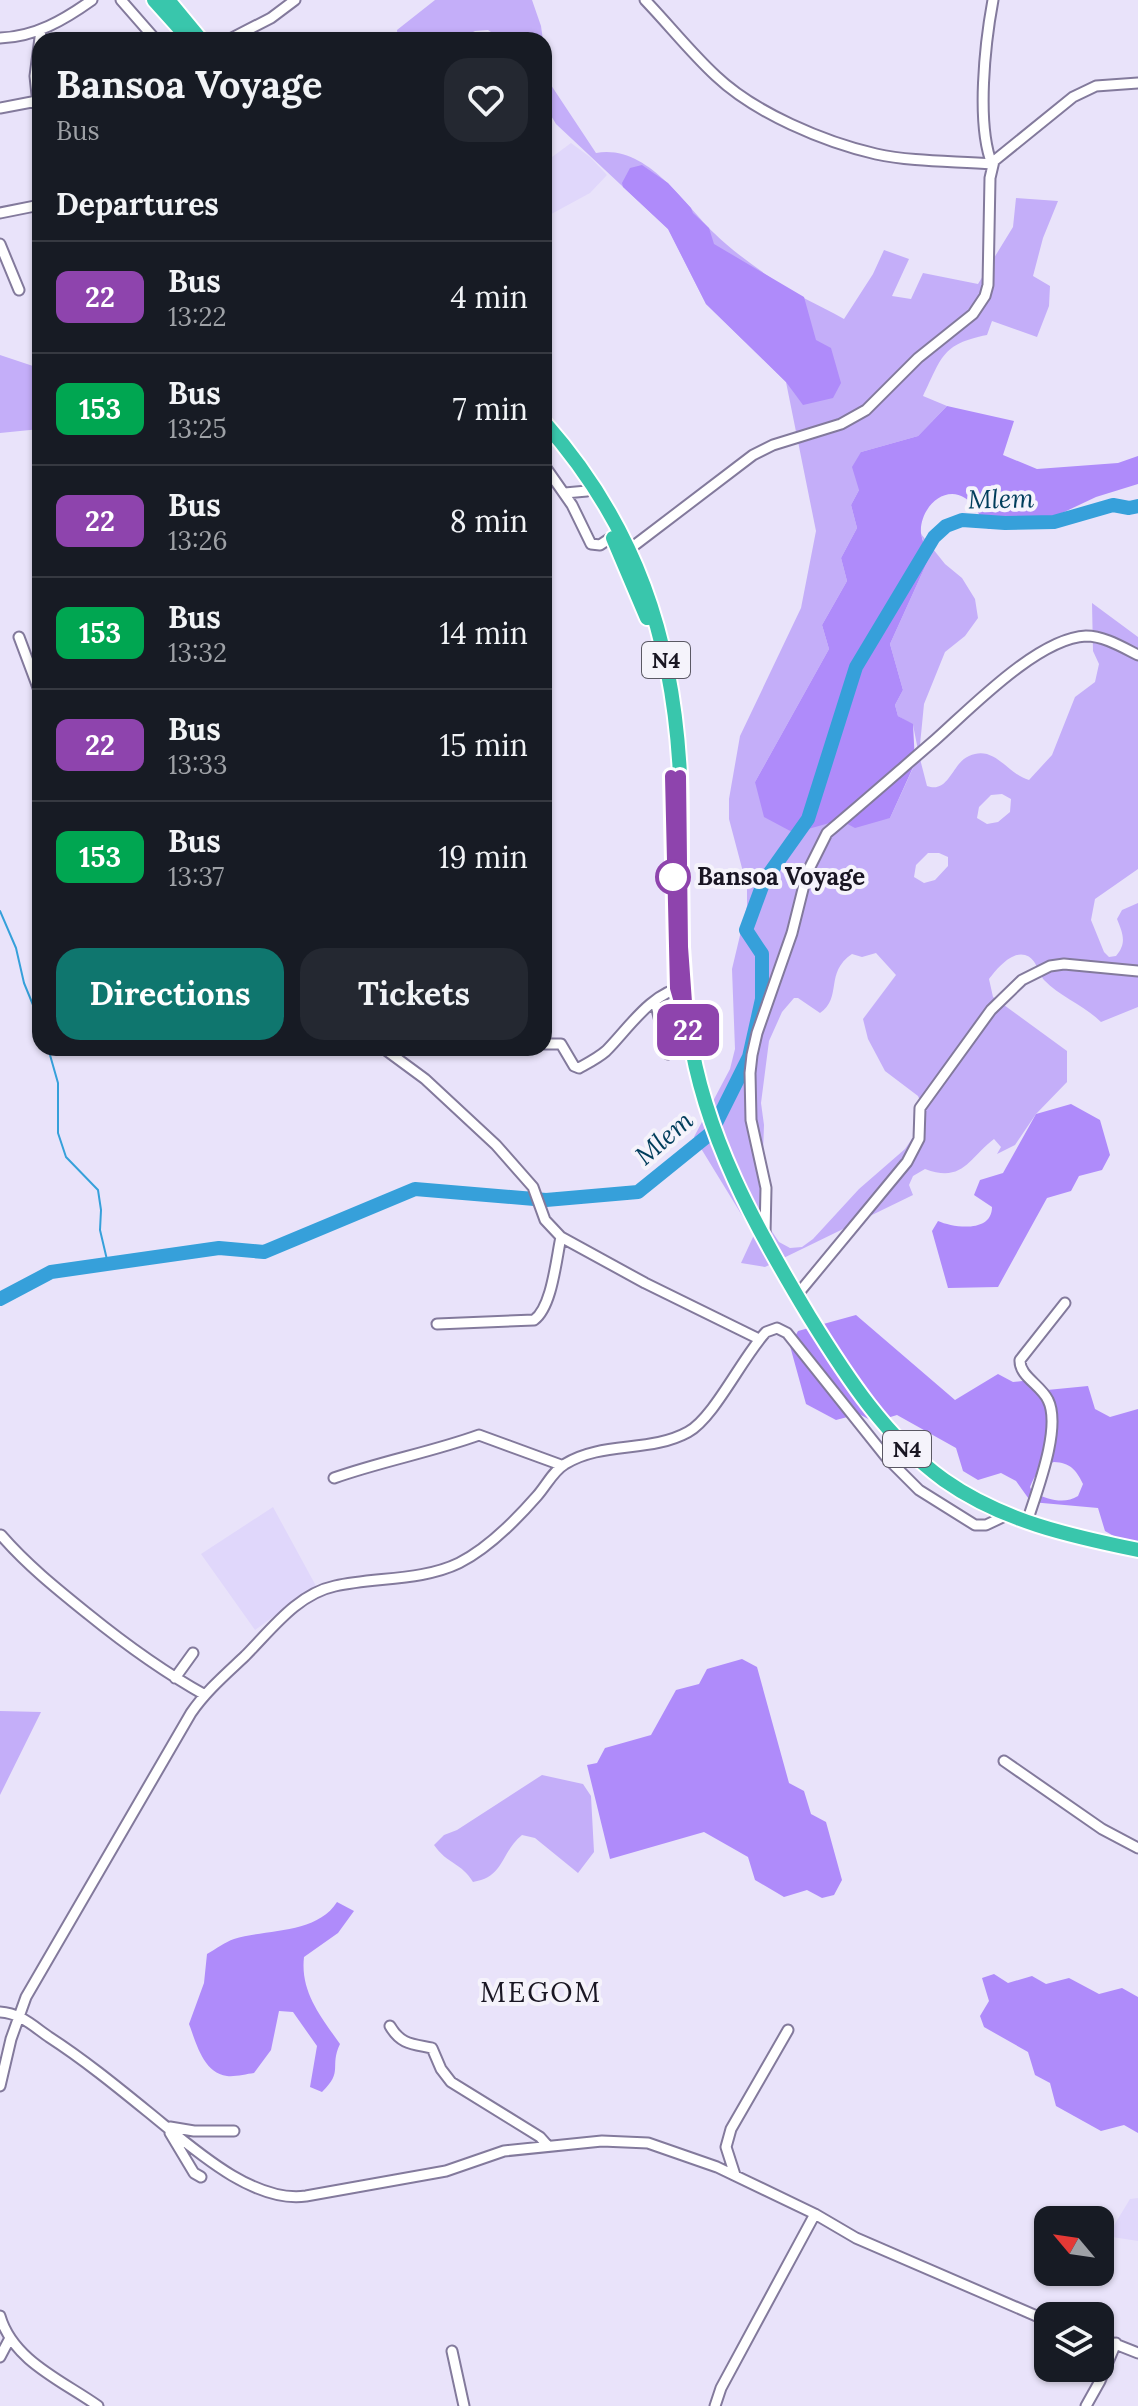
<!DOCTYPE html>
<style>
body{margin:0;font-family:Lora,serif;background:#242831;color:#f1f3f6;height:100vh;display:flex;flex-direction:column;font-size:30px;white-space:nowrap}
*{box-sizing:border-box;margin:0}
p{font-size:26px;color:#9ea1a6}
.icon{flex:none;width:44px;height:44px;fill:none;stroke:currentColor;stroke-width:2;stroke-linecap:round;stroke-linejoin:round}
.map{position:relative;flex:1;overflow:hidden}
.details{position:absolute;left:32px;top:32px;width:520px;height:1024px;display:flex;flex-direction:column;background:#171b24;border-radius:24px;box-shadow:0 2px 6px #0004}
.details>*{flex:none}
.badge{padding:0 16px;border-radius:12px;font-size:28px;line-height:52px}
.needle{width:52px;rotate:299deg}
.controls{position:absolute;left:1034px;top:2206px;display:grid;gap:16px}
.controls a{display:grid;place-items:center;width:80px;height:80px;border-radius:16px;background:#171b24;box-shadow:0 2px 6px #0004;font-size:40px}
.map>.badge{position:absolute;translate:-50% -50%;box-shadow:0 0 0 4px #fff}
h2{padding:0 24px;font-size:30px;line-height:72px}
.round{display:grid;place-items:center;flex:none;width:84px;height:84px;border-radius:24px;background:#242831}
.headline{display:flex;align-items:center;justify-content:space-between;height:136px;padding:0 24px}
h1{font-size:38px;font-weight:700;line-height:60px}
.button{display:flex;gap:16px;margin-top:auto;padding:16px 24px}
.button a{flex:1;height:92px;border-radius:24px;background:#0f766e;color:#fff;font-size:32px;font-weight:700;line-height:92px;text-align:center}
.button a+a{background:#242831;color:#f1f3f6}
ul{padding:0;list-style:none}
li{display:flex;align-items:center;gap:24px;height:112px;padding:0 24px;border-top:2px solid #363941}
li div{flex:1}
li b{display:block;font-size:30px}
li em{font-style:normal}
li .badge{min-width:88px;font-weight:700;text-align:center}
.map>svg:first-child{display:block}
.built{fill:#e0d7fb}
.green{fill:#c4aef9;fill-rule:evenodd}
.forest{fill:#af8bfa;fill-rule:evenodd}
.lines{fill:none;stroke-linecap:round;stroke-linejoin:round}
.stream{stroke:#36a0da;stroke-width:2}
.river{stroke:#36a0da;stroke-width:14}
.minor-casing{stroke:#837a9c;stroke-width:13}
.highway-casing{stroke:#fff;stroke-width:18}
.minor{stroke:#fff;stroke-width:9}
.highway{stroke:#39c6ac;stroke-width:14}
.line-casing{stroke:#fff;stroke-width:18}
.line{stroke:#8e44ad;stroke-width:12}
.stop-dot{fill:#fff;stroke:#8e44ad;stroke-width:4}
.labels{text-anchor:middle;stroke-width:8;stroke-linejoin:round;paint-order:stroke}
.shield{fill:#f5f3fb;stroke:#5b5864;stroke-width:2}
.shield-label{font-size:22px;font-weight:bold;fill:#191623}
.stop-label{font-size:24px;font-weight:bold;fill:#191623;stroke:#f5f3fb;text-anchor:start}
.water-label{font-size:26px;font-style:italic;fill:#003d5b;stroke:#f5f3fb}
.quarter-label{font-size:28px;letter-spacing:2px;fill:#191623;stroke:#f5f3fb}
</style>
<div class="map">
<svg width="1138" height="2406" viewBox="0 0 1138 2406">
<rect width="100%" height="100%" fill="#e9e3fa"/>
<!-- built -->
<path class="built" d="M571,143L590,157L607,175L590,193L544,218V163Z
M273,1507L316,1586L255,1630L201,1554Z
M1138,2198V2241L1112,2237L1113,2227L1130,2199Z"/>
<!-- green -->
<path class="green" d="M435,0H532L541,26L543,40H503L488,30L475,31L457,40H398L397,30Z
M544,45L549,82L596,153C647,144 683,203 714,233C730,249 750,263 768,276C791,293 819,305 844,319L873,274L884,250L909,259L892,296L911,299L923,273L978,284L1013,227L1016,198L1058,201L1043,238L1033,276L1050,286L1049,306L1037,337L992,321L987,335C941,344 942,358 923,396L947,406L918,436L861,452L859,490L851,505L857,528L841,558L847,581L822,625L829,649L755,782L840,820L890,818L919,755L913,725L898,716L895,705L903,690L890,644L929,558L921,534L945,564L962,578L975,599L978,618L965,636L945,652L924,704L919,755L927,786C949,794 952,763 969,756C995,744 1008,775 1029,780L1052,755L1075,697L1095,682L1099,664L1093,651L1092,603L1138,637V869L1095,899L1091,920L1104,952L1109,957L1116,956C1127,943 1123,934 1117,919L1122,910L1138,903V1007L1101,1022C1084,1005 1060,997 1044,980C1038,972 1036,958 1025,955C1011,951 996,970 989,979L993,997L1067,1051V1082L1036,1114L1015,1145L997,1154L1001,1147L994,1139C968,1159 963,1183 925,1169L913,1176L909,1185L913,1195L765,1267L741,1263L754,1235L694,1137L730,1069L735,1049L732,969L747,906V887L729,819V799L740,736L801,608L816,531L786,382L706,304L668,229L556,124L544,104ZM1002,794L1011,799L1010,812L998,822L987,824L977,818L979,807L991,795ZM928,853H939L948,857V866L935,880L924,883L914,877L916,865ZM876,953L896,975L863,1019L868,1039L885,1071L918,1096L924,1109L923,1123L905,1149L859,1189L813,1239L802,1247L790,1248L779,1242L771,1230V1200L763,1152L764,1125L761,1103L769,1041L782,1012L794,998H798L820,1013C843,997 824,973 852,954L862,957Z
M0,355L33,366L40,365V429L0,433Z
M0,1711L41,1712L0,1795Z
M542,1775L583,1784L591,1796L594,1852L578,1873L535,1838L522,1835C500,1853 505,1877 473,1882C462,1863 447,1864 434,1845L444,1835L457,1830Z"/>
<!-- forest -->
<path class="forest" d="M642,165L668,183L691,208L693,213L709,228L714,244L804,297L816,340L831,348L841,383L833,398L803,405L786,382L706,304L668,229L623,187L622,183L630,168Z
M947,406L1014,421L1003,455L1037,469L1118,463L1138,456V484L1096,497L1043,522L988,529C982,520 975,504 965,498C943,484 919,510 921,533C922,541 927,550 929,558L890,644L903,690L895,705L898,716L913,724L915,763L890,818L855,828L840,820L794,833L764,817L755,782L829,649L822,625L847,581L841,558L857,528L851,505L859,490L852,467L861,452L918,436Z
M1071,1104L1100,1120L1110,1155L1102,1170L1079,1176L1071,1191L1047,1198L998,1287L948,1288L932,1231L938,1221C954,1228 992,1233 992,1207L974,1195L980,1180L1003,1173L1036,1114Z
M856,1315L955,1400L998,1374L1013,1382L1031,1380L1047,1390L1088,1386L1095,1409L1110,1417L1138,1409V1550L1105,1531L1098,1508L1031,1502L1016,1481L1001,1473L978,1480L963,1471L956,1448L897,1415L874,1422L859,1414L836,1420L806,1404L790,1346L798,1331ZM1054,1462C1070,1463 1076,1469 1083,1484L1078,1496C1064,1505 1048,1499 1033,1493L1030,1487C1035,1475 1040,1465 1054,1462Z
M742,1659L757,1667L789,1783L804,1791L811,1814L826,1822L842,1880L834,1895L822,1898L807,1890L784,1897L755,1880L748,1857L704,1832L610,1859L587,1765L597,1763L605,1748L651,1735L676,1690L699,1684L707,1669Z
M337,1902L354,1911L338,1933L304,1957C300,1992 321,2017 340,2044C329,2067 344,2071 322,2092L310,2087L317,2046L293,2012L279,2011L271,2050L254,2073C246,2074 235,2077 227,2076C203,2073 196,2042 189,2024L204,1983L207,1954C216,1949 225,1942 234,1939C267,1929 317,1934 337,1902Z
M994,1974L1008,1983L1032,1976L1046,1984L1069,1978L1099,1994L1122,1988L1138,1997V2133L1124,2125L1101,2131L1056,2106L1050,2083L1035,2075L1028,2052L984,2027L980,2016L989,2001L982,1978Z"/>
<g class="lines">
<!-- stream -->
<path class="stream" d="M0,911L16,948L24,983L40,1022
M48,1048L58,1083V1133L66,1157L98,1190L101,1210L100,1230L108,1264"/>
<!-- river -->
<path class="river" d="M0,1299L51,1272L219,1248L264,1252L415,1189L546,1200L638,1192L711,1133L749,1057L762,999V954L746,930L764,881L808,819L856,667L934,537L946,526L962,520L1005,523L1054,522L1113,505L1129,508L1138,506"/>
<defs>
<path id="minor" d="M121,0L156,40
M645,0C669,25 691,53 716,76C755,113 824,142 876,154C913,162 954,161 992,164C976,124 985,43 993,0
M0,38C35,37 64,20 92,0
M228,40L271,18L295,0
M0,108L37,101
M40,123L35,76L41,30
M0,213L40,205
M0,244L19,290
M544,465L572,505L591,544L600,545L612,537
M565,493L587,491
M627,551L753,455L773,445L841,424L866,410L918,358L973,314L985,296L988,285L990,178L994,161L1073,97L1096,86L1138,83
M19,637L40,693
M655,1001L668,1054
M544,1044H561L574,1066L579,1068C588,1063 598,1058 606,1051C628,1029 651,992 685,987
M383,1048L425,1079L496,1145L533,1187L545,1220L561,1237L645,1283L759,1339
M765,1234L766,1188L751,1120L750,1073L752,1055L757,1033L792,933L807,873L827,833C864,802 899,771 935,740C970,709 1038,638 1086,636C1104,636 1122,647 1138,655
M797,1295L907,1162L919,1139L920,1108L991,1010L1022,980L1050,966L1064,964L1138,971
M437,1324L534,1320C552,1307 556,1260 561,1237
M334,1478C382,1461 432,1452 479,1435L561,1465
M1027,1522C1036,1493 1062,1428 1048,1400C1041,1385 1019,1376 1020,1360L1065,1303
M1,1535C27,1565 57,1589 88,1614C125,1644 162,1671 205,1695
M175,1678L193,1653
M1004,1761L1102,1829L1138,1848
M0,2012C20,2013 33,2026 49,2037C83,2059 115,2085 147,2111C187,2143 251,2204 306,2196L446,2171L504,2151L602,2141L648,2143L717,2167L815,2214L856,2238L1048,2321
M390,2026C401,2045 413,2044 432,2048L441,2069L451,2082L540,2137L548,2146
M0,2086L11,2039L26,1997L191,1713C206,1691 226,1674 245,1656C271,1630 297,1594 335,1586C375,1577 422,1581 459,1563C489,1548 516,1520 537,1496C546,1486 553,1471 565,1464C602,1441 650,1453 688,1432C714,1418 743,1356 766,1332L777,1328L787,1333L886,1457L919,1490L975,1525H986L1007,1515
M170,2127L194,2131H234
M170,2133L194,2173L201,2177
M735,2175L726,2147L731,2129L788,2030
M0,2316C13,2361 63,2381 98,2406
M1100,2338L1138,2353
M452,2351L464,2406
M0,2357L10,2338
M715,2406L721,2388L815,2214
M1086,2406L1100,2381L1116,2343"/>
<path id="highway" d="M154,0L190,40
M168,0L201,40
M544,422C636,526 673,638 680,775C683,860 676,947 689,1031C704,1135 756,1228 809,1316C846,1376 886,1438 944,1480C1002,1521 1070,1536 1138,1550
M613,538L647,618"/>
</defs>
<!-- minor casing -->
<use href="#minor" class="minor-casing"/>
<!-- highway casing -->
<use href="#highway" class="highway-casing"/>
<!-- minor -->
<use href="#minor" class="minor"/>
<!-- highway -->
<use href="#highway" class="highway"/>
</g>
<g class="lines">
<defs>
<path id="line" d="M671,776L676,988L688,1030L682,947L680,776"/>
</defs>
<!-- line casing -->
<use href="#line" class="line-casing"/>
<!-- line -->
<use href="#line" class="line"/>
</g>
<!-- markers -->
<circle class="stop-dot" cx="673" cy="877" r="16"/>
<g class="labels">
<!-- shield labels -->
<g class="shield">
<rect x="642" y="642" width="48" height="36" rx="6"/>
<rect x="883" y="1431" width="48" height="36" rx="6"/>
</g>
<g class="shield-label">
<text x="666" y="668">N4</text>
<text x="907" y="1457">N4</text>
</g>
<!-- stop labels -->
<g class="stop-label">
<text x="697" y="885">Bansoa Voyage</text>
</g>
<!-- water labels -->
<g class="water-label">
<text transform="translate(1001 499) rotate(-1)" y="9">Mlem</text>
<text transform="translate(664 1138) rotate(-41)" y="9">Mlem</text>
</g>
<!-- quarter labels -->
<g class="quarter-label">
<text x="541" y="2002">MEGOM</text>
</g>
</g>
</svg>
<div class="controls">
<a><svg class="needle" viewBox="-14 -14 28 28"><path d="M0-13l5 13h-10z" fill="#e53935"/><path d="M0 13l5-13h-10z" fill="#9ea1a6"/></svg></a>
<a><svg class="icon" aria-label="layers" viewBox="0 0 24 24"><path d="M12 4l9 5-9 5-9-5zM3 14l9 5 9-5"/></svg></a>
</div>
<b class="badge" style="left:688px;top:1030px;background:#8e44ad;color:#fff">22</b>
<section class="details">
<div class="headline"><div><h1>Bansoa Voyage</h1><p>Bus</p></div><a class="round"><svg class="icon" aria-label="heart" viewBox="0 0 24 24"><path d="M12 20l-8-8c-3-5 5-10 8-4 3-6 11-1 8 4z"/></svg></a></div>
<h2>Departures</h2>
<ul>
<li><span class="badge" style="background:#8e44ad;color:#fff">22</span><div><b>Bus</b><p>13:22</p></div><em>4 min</em></li>
<li><span class="badge" style="background:#00a651;color:#fff">153</span><div><b>Bus</b><p>13:25</p></div><em>7 min</em></li>
<li><span class="badge" style="background:#8e44ad;color:#fff">22</span><div><b>Bus</b><p>13:26</p></div><em>8 min</em></li>
<li><span class="badge" style="background:#00a651;color:#fff">153</span><div><b>Bus</b><p>13:32</p></div><em>14 min</em></li>
<li><span class="badge" style="background:#8e44ad;color:#fff">22</span><div><b>Bus</b><p>13:33</p></div><em>15 min</em></li>
<li><span class="badge" style="background:#00a651;color:#fff">153</span><div><b>Bus</b><p>13:37</p></div><em>19 min</em></li>
</ul>
<div class="button"><a>Directions</a><a>Tickets</a></div>
</section>
</div>
